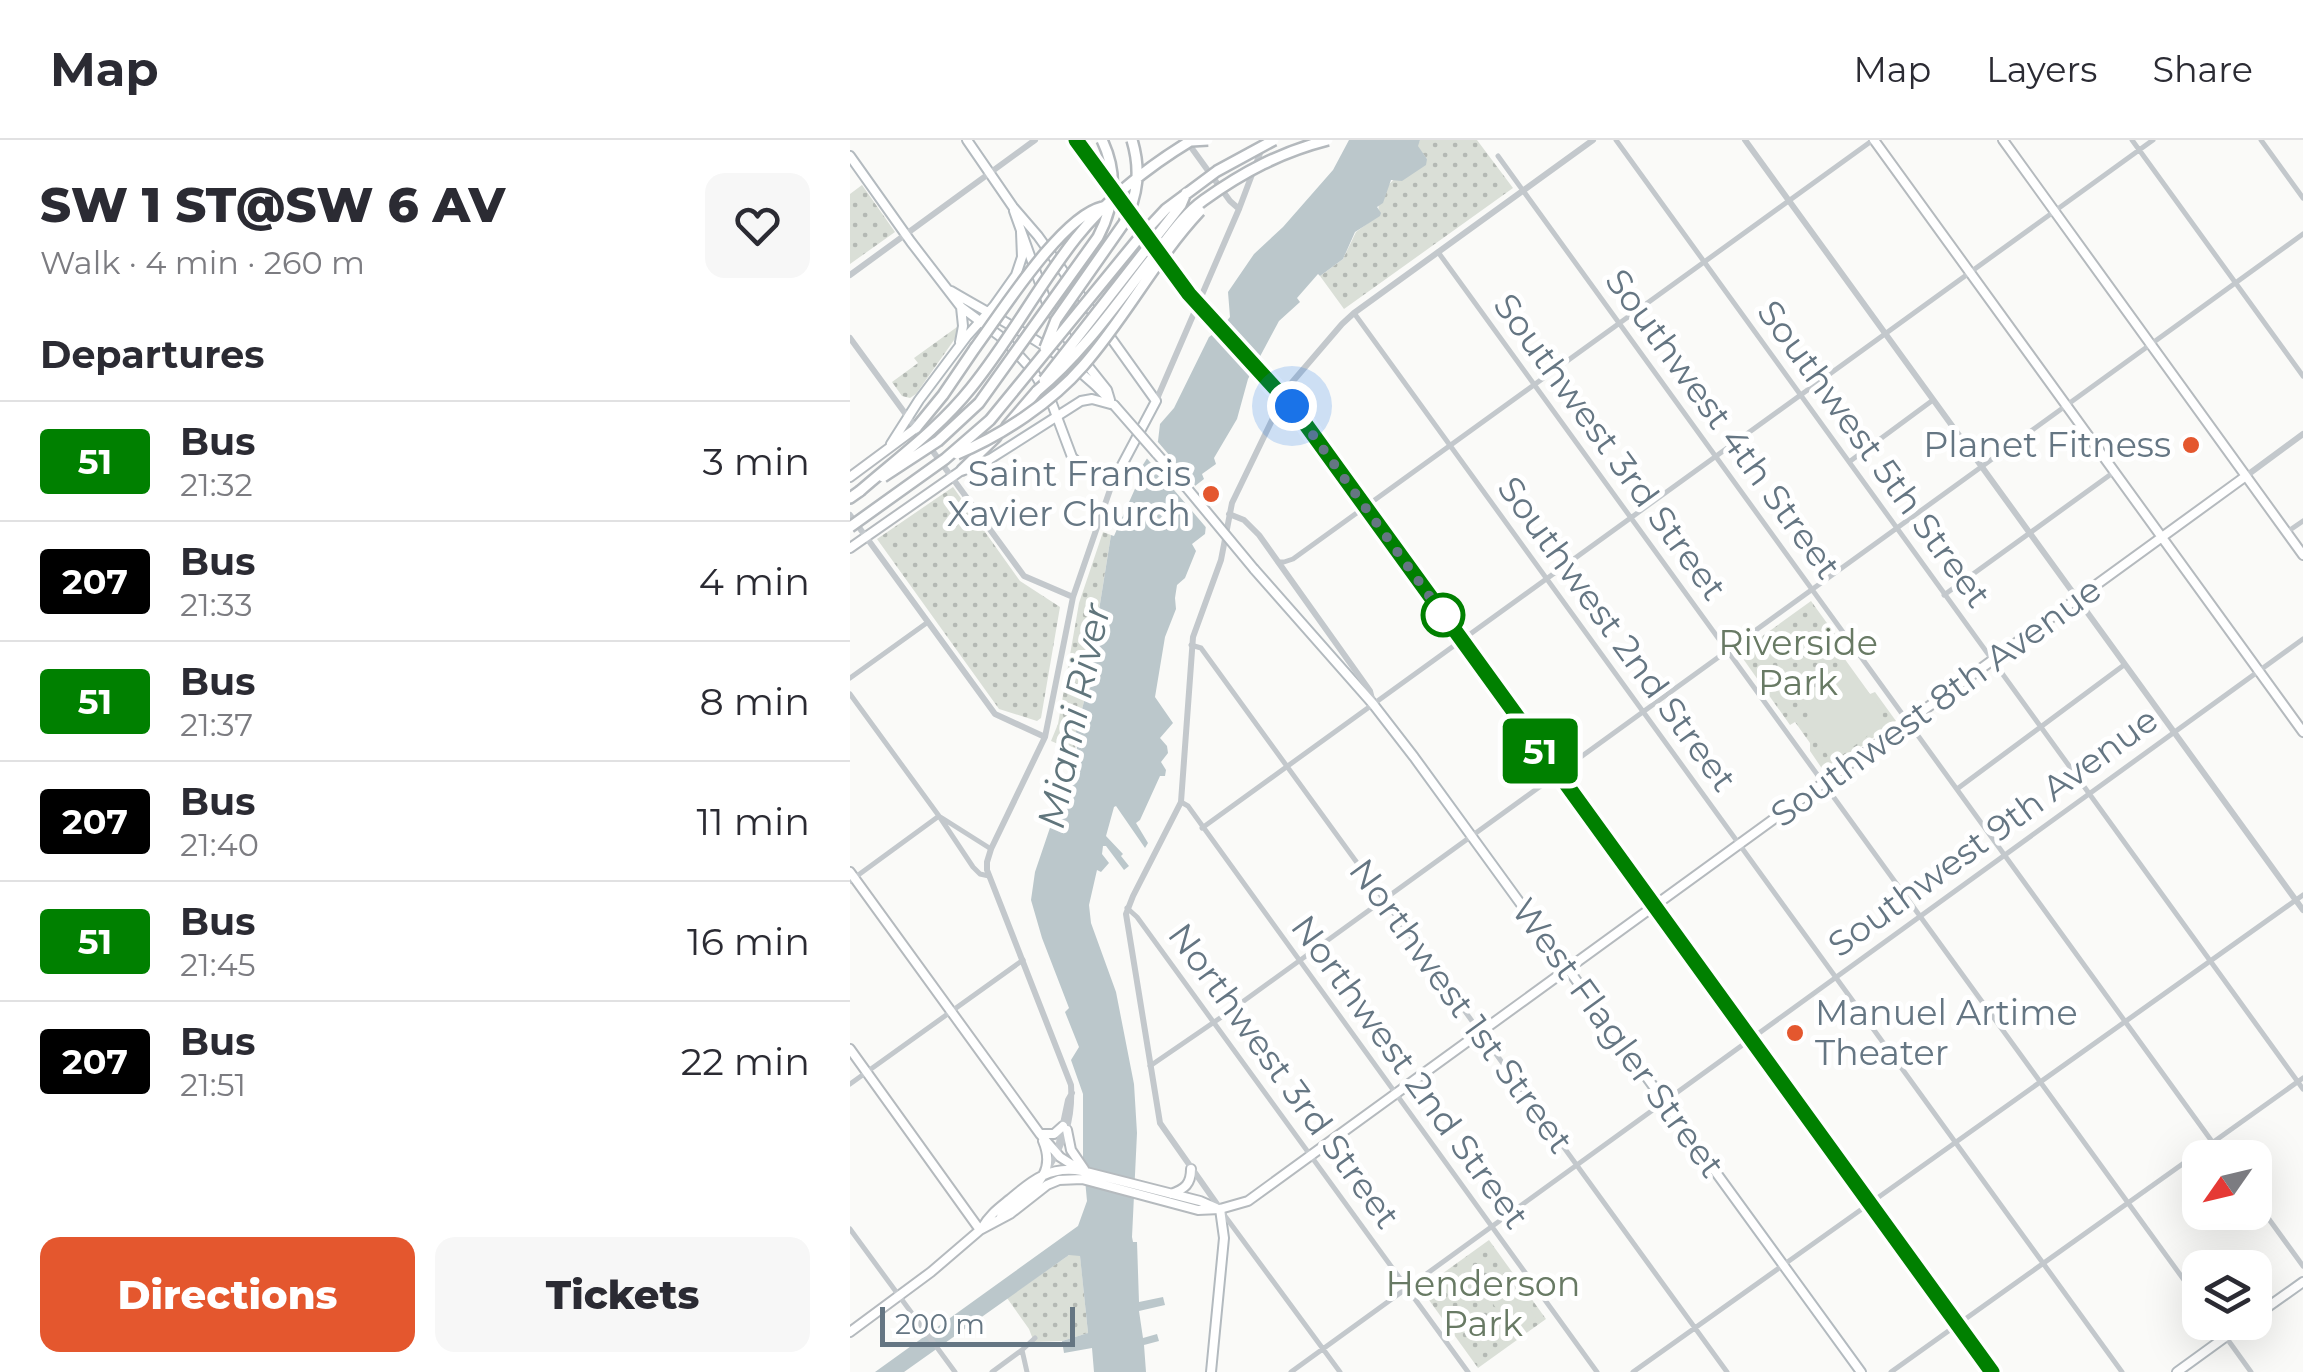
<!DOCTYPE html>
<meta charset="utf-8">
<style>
body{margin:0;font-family:Montserrat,sans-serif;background:#f7f7f7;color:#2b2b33;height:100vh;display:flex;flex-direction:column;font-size:38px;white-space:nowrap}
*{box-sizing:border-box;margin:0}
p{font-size:32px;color:#7c7c81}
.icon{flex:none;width:55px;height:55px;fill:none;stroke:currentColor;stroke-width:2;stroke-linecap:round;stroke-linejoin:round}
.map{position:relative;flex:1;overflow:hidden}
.sheet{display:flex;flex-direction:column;background:#fff;width:850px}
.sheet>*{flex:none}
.badge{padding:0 20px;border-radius:8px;font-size:35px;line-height:65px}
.needle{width:65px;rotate:236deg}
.buttons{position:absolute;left:1332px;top:1000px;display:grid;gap:20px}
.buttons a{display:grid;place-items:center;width:90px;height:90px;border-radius:20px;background:#fff;box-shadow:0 10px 40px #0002;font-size:50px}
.scale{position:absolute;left:30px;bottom:25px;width:195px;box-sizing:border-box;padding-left:10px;border:5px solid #657683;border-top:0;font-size:28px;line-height:35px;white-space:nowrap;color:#657683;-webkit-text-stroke:8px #fff;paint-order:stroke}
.you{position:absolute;width:50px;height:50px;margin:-25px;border:8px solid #fff;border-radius:50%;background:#1a73e8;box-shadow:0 0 0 15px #1a73e833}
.map>.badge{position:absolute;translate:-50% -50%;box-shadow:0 0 0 5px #fff}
h2{padding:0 40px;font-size:38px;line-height:90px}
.round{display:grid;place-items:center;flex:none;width:105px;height:105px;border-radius:20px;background:#f7f7f7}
.overview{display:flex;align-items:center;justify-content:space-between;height:170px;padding:0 40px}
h1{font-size:48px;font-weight:800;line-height:75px}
.cta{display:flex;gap:20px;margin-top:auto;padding:20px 40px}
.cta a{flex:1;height:115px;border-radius:20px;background:#e4572e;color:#fff;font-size:40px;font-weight:800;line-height:115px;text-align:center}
.cta a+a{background:#f7f7f7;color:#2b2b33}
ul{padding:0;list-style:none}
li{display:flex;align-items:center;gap:30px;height:120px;padding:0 40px;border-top:2px solid #e1e1e2}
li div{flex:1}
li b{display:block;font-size:38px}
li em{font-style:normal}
li .badge{min-width:110px;font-weight:700;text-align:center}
header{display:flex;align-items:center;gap:60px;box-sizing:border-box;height:140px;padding:0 50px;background:#fff;border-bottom:2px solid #e1e1e2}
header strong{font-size:48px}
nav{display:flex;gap:55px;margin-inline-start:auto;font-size:35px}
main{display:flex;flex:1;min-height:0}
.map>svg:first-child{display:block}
.grass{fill:url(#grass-dots)}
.garden{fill:#dadfd7}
.water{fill:#bbc7cb}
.pier{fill:#fafaf8}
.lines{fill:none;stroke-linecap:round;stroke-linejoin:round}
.secondary-casing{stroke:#b3babf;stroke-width:12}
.primary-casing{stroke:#b5babe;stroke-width:12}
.motorway-casing{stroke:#b4b9bd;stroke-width:14}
.minor{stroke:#c3c8cc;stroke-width:5}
.tertiary{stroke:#c3c8cc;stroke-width:6}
.secondary{stroke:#fff;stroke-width:8}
.primary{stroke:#fff;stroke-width:8}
.motorway{stroke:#fff;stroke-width:9}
.secondary-bridge-casing{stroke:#b3babf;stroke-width:12;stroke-linecap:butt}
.motorway-bridge-casing{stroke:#b4b9bd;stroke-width:14;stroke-linecap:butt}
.secondary-bridge{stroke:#fff;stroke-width:8}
.motorway-bridge{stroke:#fff;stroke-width:9}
.line-casing{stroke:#fff;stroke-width:22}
.line{stroke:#008000;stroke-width:15}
.walk{stroke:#657683;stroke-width:10;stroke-dasharray:0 18}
.poi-dot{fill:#e4572e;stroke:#fff;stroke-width:4}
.stop-dot{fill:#fff;stroke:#008000;stroke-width:5}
.labels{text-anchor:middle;stroke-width:10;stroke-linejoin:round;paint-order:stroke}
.street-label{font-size:35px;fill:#657683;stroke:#fff}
.poi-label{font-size:35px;fill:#657683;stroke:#fff;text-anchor:end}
.park-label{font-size:35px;fill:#687a64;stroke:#fff}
.water-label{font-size:38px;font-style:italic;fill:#60757c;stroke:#fff}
</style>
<header>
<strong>Map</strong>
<nav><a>Map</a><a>Layers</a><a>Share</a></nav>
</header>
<main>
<section class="sheet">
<div class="overview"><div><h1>SW 1 ST@SW 6 AV</h1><p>Walk · 4 min · 260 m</p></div><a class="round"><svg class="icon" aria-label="heart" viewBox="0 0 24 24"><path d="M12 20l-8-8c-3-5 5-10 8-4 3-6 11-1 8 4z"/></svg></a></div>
<h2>Departures</h2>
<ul>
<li><span class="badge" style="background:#008000;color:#fff">51</span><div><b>Bus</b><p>21:32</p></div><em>3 min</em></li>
<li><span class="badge" style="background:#000;color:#fff">207</span><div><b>Bus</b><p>21:33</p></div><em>4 min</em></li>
<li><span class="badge" style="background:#008000;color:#fff">51</span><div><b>Bus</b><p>21:37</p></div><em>8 min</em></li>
<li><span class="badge" style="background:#000;color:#fff">207</span><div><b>Bus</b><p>21:40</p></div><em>11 min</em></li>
<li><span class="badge" style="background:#008000;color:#fff">51</span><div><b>Bus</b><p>21:45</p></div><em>16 min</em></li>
<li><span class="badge" style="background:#000;color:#fff">207</span><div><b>Bus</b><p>21:51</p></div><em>22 min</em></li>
</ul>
<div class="cta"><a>Directions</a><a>Tickets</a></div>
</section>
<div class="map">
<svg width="1453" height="1232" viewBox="0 0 1453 1232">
<defs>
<pattern id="grass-dots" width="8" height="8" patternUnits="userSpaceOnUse" patternTransform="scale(2.5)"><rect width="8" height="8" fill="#dadfd7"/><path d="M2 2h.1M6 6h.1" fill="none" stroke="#b4b9b4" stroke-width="1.8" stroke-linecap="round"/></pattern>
</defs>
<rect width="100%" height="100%" fill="#fafaf8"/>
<!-- grass -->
<path class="grass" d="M570,0H627L663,48L494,169L470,136L493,119L506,92L529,75C524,46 555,31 577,19L567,6Z
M12,45L45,92L0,124V54Z
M107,187L108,193L104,200L66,254L60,258L52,256L42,242L68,223L64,218Z
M103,347L170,441L210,467L191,578L187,581L149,569L27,399Z
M253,392L261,395L235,558L224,598L226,611L201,601L208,584L229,463Z
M961,461L990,501L989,511L1020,554L1025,552L1046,581L975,633L960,611V603L945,582L940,585L889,513Z
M639,1100L696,1179L628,1228L571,1149Z
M219,1115H230L238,1193L212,1201L184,1202L179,1189L157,1158Z"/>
<!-- garden -->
<path class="garden" d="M994,522L1032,569L1029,587L983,622L958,589V566Z
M662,1145L686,1178L664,1194L641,1161Z"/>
<!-- water -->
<path class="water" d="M499,0H570L568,6L577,19L576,25L552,41L541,40L533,63L527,67L531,73L530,76L505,92L493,119L470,136L468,134L447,158L450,162L429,181L398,239L387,279L364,318L366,324L352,334L354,339L345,346L356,385L355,394L342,404L346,411L335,438L327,445L325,458L326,469L315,497L305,557L323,583L310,598L317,606L318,613L311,622L316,630L315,636H310L290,680L286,683L298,703L295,708L266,666L264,667L256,696L273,714L271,716L279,726L274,730L256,706H253L252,714L259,723L251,732L247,730L239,765L241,783L266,852L284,944L287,993L282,1097L283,1102H287L289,1162L313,1157L315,1165L289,1171L293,1198L307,1194L309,1201L294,1205L296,1232H244L242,1208L214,1213L212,1201L238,1193L230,1116L219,1115L54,1232H25L228,1086L237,1061L233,1018V954L221,920L229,907L215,872L219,868L192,798L181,760L185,732L227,608L224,598L235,558L261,395L264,396L292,333L289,331L308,301L310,284L324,268L359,197L371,188L380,177L378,152L404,114L433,87L483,30Z"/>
<!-- pier -->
<path class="pier" d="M302,295L349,350L351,366L360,384V392L294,315L302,300Z"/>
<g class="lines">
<defs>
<path id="secondary" d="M226,0L339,154
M0,16L61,102L111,167L155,200L183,231L201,261L222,317L231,326L262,344L306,261L188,96L163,67L117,0
M164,71L198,166L222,206L257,250L260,260
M101,151C155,183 214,211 258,258
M362,180L415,237
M110,202L113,186L111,167
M441,267L1142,1232
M41,304L69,260L117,196L144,166L166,135L172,117L171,92
M306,313L336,347
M114,330L140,319L231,261L242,259L264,265
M404,429L523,564L564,617L1011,1232
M1405,1176L1453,1142
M361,1232L374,1098L370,1069
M1327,1232L1396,1182"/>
<path id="primary" d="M1024,0L1453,592
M1153,0L1453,415
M0,337L66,288
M0,408L112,330
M0,732L190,994L210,1017L232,1031
M0,909L130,1090
M217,990L221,1010L234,1029
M191,994H204L213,986
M321,1054C335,1049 341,1044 341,1029
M151,1077C172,1051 210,1041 193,1001
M132,1088C139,1075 149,1068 160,1059C182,1040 201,1025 232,1031L350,1061L366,1068
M0,1192L81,1132L130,1090L160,1074L197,1045L209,1040L232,1039L348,1070L370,1069L398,1061L1396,336"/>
<path id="motorway" d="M157,286L187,251
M66,288L93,255L125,208
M112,330L146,297
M0,358L10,351"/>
</defs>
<!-- secondary casing -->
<use href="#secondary" class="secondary-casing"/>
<!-- primary casing -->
<use href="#primary" class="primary-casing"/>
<!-- motorway casing -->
<use href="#motorway" class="motorway-casing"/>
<!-- minor -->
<path class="minor" d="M766,0L1453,949
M1282,0L1453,236
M1411,0L1453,58
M648,16L1374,1018
M588,112L1350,1162
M504,173L1272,1232
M999,322L1083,260
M1437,392L1453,381
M428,422H434L443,419L1023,0
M1094,455L1264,332
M341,505L351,508L877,1232
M0,538L78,482
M0,554L89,676L123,727L130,734L139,736
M1107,649L1274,525
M331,662L338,666L747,1232
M92,678L141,709
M352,688L1303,0
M0,741L89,676
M277,768L287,777L618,1232
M300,926L373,876L1453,94
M0,944L173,820
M1405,1060L1453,1126
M372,1072L490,1232
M0,1089L105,1232
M1365,1182L1401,1232
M172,1210L177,1232
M142,1232L172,1210L185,1198
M441,1232L1453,499
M783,1232L1453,755
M1041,1232L1453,938"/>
<!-- tertiary -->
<path class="tertiary" d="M895,0L1453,770
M338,3L380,61L389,69
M0,135L185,0
M0,198L174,436L223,457
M306,261L389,69L412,8
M1396,336L1453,294
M379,374L394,380L409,395L520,551L523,563
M0,375L145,574L195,597
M207,1012L218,960L222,953
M196,1032C214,1003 223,981 221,945L137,730V722L141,709L195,597L223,457L262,344
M369,1067L310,983L276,774L283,756L331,662L343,497L371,420L382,363L438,247L492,184L504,173L743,0"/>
<!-- secondary -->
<use href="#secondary" class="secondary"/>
<!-- primary -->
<use href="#primary" class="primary"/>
<!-- motorway -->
<use href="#motorway" class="motorway"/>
<defs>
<path id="secondary-bridge" d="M339,154L362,180
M415,237L441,267
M264,265L306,313
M336,347L404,429"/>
<path id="motorway-bridge" d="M341,1L358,0
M125,208C151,173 211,77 252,67
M195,208L206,180L274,83C288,55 291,30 282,0
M194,240L331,65L336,53
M187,251C233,213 267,163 303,117C318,98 334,74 354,60C393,32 431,12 478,0
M107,314C151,296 202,262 233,226C276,177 306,118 350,71
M33,337L88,301L129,263L248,97C265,65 268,33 252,0
M10,351C48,318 89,288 121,248C160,200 188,146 226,98C258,58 299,26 342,0
M0,387L95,319L140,280L289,98L316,69L367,31L424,0"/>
</defs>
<!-- secondary-bridge casing -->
<use href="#secondary-bridge" class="secondary-bridge-casing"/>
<!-- motorway-bridge casing -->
<use href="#motorway-bridge" class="motorway-bridge-casing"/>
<!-- secondary-bridge -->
<use href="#secondary-bridge" class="secondary-bridge"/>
<!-- motorway-bridge -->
<use href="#motorway-bridge" class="motorway-bridge"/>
</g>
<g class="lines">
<defs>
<path id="line" d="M226,0L339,154L434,258L454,282L1142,1232"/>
</defs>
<!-- line casing -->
<use href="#line" class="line-casing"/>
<!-- line -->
<use href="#line" class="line"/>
<!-- walk -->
<path class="walk" d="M442,266L593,475"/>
</g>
<!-- markers -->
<g class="poi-dot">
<circle cx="1341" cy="305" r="10"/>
<circle cx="361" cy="354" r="10"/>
<circle cx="945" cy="893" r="10"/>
</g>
<circle class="stop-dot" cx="593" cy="475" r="20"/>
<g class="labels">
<!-- street labels -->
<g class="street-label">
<text transform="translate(873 284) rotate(54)" y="12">Southwest 4th Street</text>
<text transform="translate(760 307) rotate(54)" y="12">Southwest 3rd Street</text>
<text transform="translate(1024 314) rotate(54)" y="12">Southwest 5th Street</text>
<text transform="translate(767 494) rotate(54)" y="12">Southwest 2nd Street</text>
<text transform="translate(1086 562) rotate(-36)" y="12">Southwest 8th Avenue</text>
<text transform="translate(1143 692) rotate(-36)" y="12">Southwest 9th Avenue</text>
<text transform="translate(611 866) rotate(54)" y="12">Northwest 1st Street</text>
<text transform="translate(768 898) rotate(54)" y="12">West Flagler Street</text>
<text transform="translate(560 932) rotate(54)" y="12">Northwest 2nd Street</text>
<text transform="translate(434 936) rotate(54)" y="12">Northwest 3rd Street</text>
</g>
<!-- poi labels -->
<g class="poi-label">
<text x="1321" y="317">Planet Fitness</text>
<text x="341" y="346">Saint Francis<tspan x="341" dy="40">Xavier Church</tspan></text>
<text x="965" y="885" text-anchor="start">Manuel Artime<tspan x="965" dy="40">Theater</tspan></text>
</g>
<!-- park labels -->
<g class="park-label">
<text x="948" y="515">Riverside<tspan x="948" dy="40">Park</tspan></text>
<text x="633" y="1156">Henderson<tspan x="633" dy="40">Park</tspan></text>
</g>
<!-- water labels -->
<g class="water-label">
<text transform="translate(224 576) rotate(-78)" y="13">Miami River</text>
</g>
</g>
</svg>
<div class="buttons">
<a><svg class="needle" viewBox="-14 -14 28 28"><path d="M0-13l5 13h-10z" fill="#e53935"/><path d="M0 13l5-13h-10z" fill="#7c7c81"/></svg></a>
<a><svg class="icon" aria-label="layers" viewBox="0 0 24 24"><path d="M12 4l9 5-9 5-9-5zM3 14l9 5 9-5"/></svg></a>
</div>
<div class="scale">200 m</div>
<div class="you" style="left:442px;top:266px"></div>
<b class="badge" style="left:690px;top:611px;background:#008000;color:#fff">51</b>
</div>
</main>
